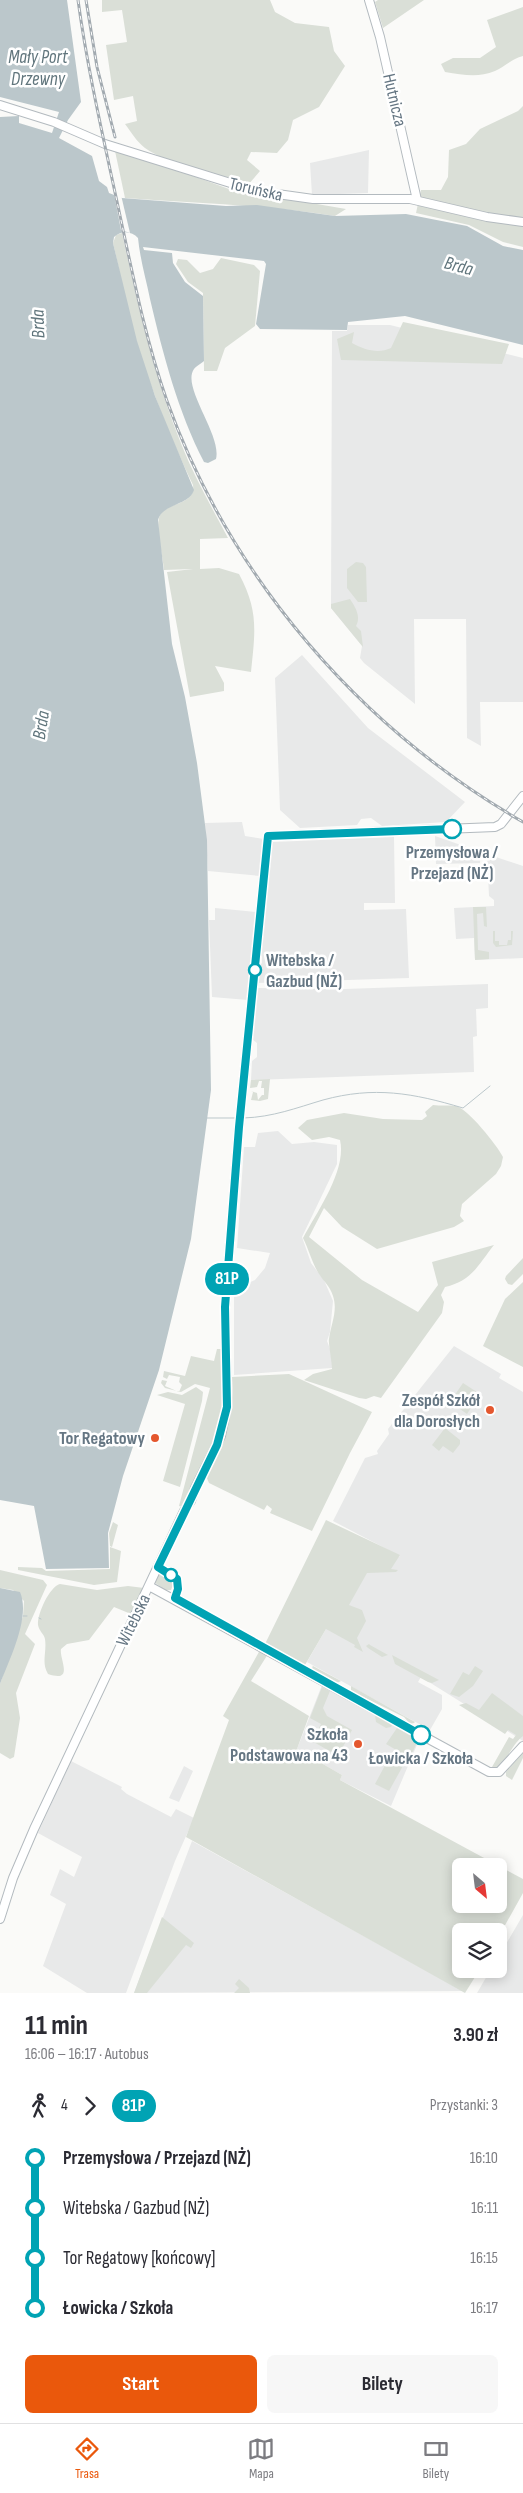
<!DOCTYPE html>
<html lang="pl">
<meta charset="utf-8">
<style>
body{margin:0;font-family:"Sofia Sans Condensed",sans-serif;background:#f7f7f7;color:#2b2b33;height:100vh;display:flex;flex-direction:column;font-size:19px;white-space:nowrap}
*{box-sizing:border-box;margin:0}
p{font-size:16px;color:#7c7c81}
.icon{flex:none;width:28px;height:28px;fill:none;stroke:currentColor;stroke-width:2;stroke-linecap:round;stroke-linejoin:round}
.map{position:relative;height:1993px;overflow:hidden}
.drawer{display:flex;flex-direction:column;background:#fff;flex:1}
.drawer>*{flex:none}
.badge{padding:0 10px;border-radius:16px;font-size:18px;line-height:32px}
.needle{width:32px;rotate:152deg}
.tools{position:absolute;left:452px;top:1858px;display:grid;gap:10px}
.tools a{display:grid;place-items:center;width:55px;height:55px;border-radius:8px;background:#fff;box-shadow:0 2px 12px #0003;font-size:25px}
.map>.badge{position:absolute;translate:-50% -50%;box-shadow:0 0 0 2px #fff}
.legs{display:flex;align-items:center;gap:8px;height:55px;padding:0 25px;font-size:16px}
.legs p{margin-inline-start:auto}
.headline{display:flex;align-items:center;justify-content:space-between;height:85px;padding:0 25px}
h1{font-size:28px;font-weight:700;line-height:38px}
.primary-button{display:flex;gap:10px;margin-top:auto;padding:10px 25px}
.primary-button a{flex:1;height:58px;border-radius:8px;background:#ea580c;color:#fff;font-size:20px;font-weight:700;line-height:58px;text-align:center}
.primary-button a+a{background:#f7f7f7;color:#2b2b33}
ul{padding:0 25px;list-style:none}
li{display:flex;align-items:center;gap:18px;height:50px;font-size:19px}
li i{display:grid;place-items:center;width:8px;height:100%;margin:0 6px;background:currentColor}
li i::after{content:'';width:12px;height:12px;margin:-6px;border:4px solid;border-radius:50%;background:#fff}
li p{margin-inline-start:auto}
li:first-child i{background:linear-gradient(#0000 50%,currentColor 0)}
li:last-child i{background:linear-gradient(currentColor 50%,#0000 0)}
.tab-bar{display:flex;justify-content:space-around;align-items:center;height:70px;border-top:1px solid #e1e1e2;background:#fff;font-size:14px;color:#7c7c81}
.tab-bar a{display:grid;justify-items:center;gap:2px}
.tab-bar .active{color:#ea580c}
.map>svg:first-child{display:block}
.built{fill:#e8e9e9}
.green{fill:#dadfd7;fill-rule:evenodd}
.water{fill:#bbc7cb}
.pier{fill:#fafaf8}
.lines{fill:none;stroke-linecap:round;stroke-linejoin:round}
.stream{stroke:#bbc7cb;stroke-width:1}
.secondary-casing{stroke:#b3babf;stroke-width:10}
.secondary{stroke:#fff;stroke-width:8}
.rail-casing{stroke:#a2aab0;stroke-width:3}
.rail{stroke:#fff;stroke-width:1;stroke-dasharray:4;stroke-linecap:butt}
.line-1-casing{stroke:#fff;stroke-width:11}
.line-1{stroke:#00a3b4;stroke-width:8}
.stop-1-dot{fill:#fff;stroke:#00a3b4;stroke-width:2.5}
.poi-dot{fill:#e4572e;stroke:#fff;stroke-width:2}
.labels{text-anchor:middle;stroke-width:5;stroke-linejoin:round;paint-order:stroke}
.street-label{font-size:18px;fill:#657683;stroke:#fff}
.stop-label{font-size:18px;font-weight:bold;fill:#657683;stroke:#fff}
.poi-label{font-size:18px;font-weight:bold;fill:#657683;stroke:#fff;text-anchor:end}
.water-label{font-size:19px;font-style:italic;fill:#60757c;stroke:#fff}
</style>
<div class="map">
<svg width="523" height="1993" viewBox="0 0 523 1993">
<rect width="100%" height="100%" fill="#fafaf8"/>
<!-- built -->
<path class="built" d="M369,150L368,193L312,195L310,163Z
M348,325H390L523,358V702H480L481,746L467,738L466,619H414L415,704L364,663L360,658L362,646L331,608L332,331H347Z
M302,655L368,728L465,802L446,822L382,826L371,818L361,819L357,825L300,828L280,810L275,678Z
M242,822L245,836L264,839L260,876L208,871L205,823Z
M435,836L481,852L480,863L436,864Z
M394,837L395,903H364V910L406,909L409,978L257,983L258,967L262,963V957L260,954L270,845L273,842Z
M487,854L523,866V958L475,960L474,938L456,939L454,908L494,906V900L489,896Z
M215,908L256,912L248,1000L212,997L209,920H215Z
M488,984V1008L476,1009L477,1036L473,1037L474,1072L251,1080L252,1061L257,1057V1043L252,1039L256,990L258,988L345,989Z
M278,1131L292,1144L314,1142L337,1145V1164L302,1237L311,1263L324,1280L333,1301L330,1332L327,1341L335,1362L332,1368L234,1375V1284H246L255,1280L265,1268L270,1253L237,1248L244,1147H255L258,1133Z
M454,1346L501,1374L499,1378L523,1392V1741L421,1677L418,1682L442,1695V1709L430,1730L307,1662L326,1629L365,1571L400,1556L333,1521L365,1458L378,1454L377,1451L389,1434L388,1429Z
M322,1685L419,1740L391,1806L340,1780L342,1775L297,1749Z
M71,1761L122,1787L121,1789L127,1794L171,1817L176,1809L194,1818L175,1861L126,1993H87L43,1966L66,1904L50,1895L60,1869L74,1877L82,1857L38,1833Z
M184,1766L193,1771L179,1802L169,1798Z
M192,1841L463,1991L134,1993Z
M523,1915V1993H477L491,1969H499V1956Z"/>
<!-- green -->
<path class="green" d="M102,0H270L275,12L295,23L329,27L334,51L345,66L319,107L293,120L288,140L277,153L251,152L247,160L260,171L248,185C220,177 167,164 145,148C137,142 131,132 125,124L137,121L133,96L114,100L106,45L127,42L122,10L102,12Z
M378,0H424L383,28L375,2Z
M523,7V56C512,59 505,66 495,71C478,78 464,75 445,72L441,64L453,58H480L496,47L487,20Z
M523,106V247L503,242L469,225L416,213L421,190H441L448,177L449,150L466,144L480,129L518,111Z
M115,151L135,155L229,189L346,209L335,216C266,205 196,203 125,198Z
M122,233C138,306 154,377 182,446C195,478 212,508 228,538L200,539V569L219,568L239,574C259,611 255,632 251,672L215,666L224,683V691L190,697L167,572L193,569L164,570C163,557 156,531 159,518C163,501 196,507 193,485C171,439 152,392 137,343C127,311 121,276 113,243L116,235Z
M221,258L254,265L260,271L255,326L225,348L217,371H204L203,293L188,282L176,264L178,259L187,260L200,273L213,269Z
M403,322L509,344L502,364L341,360L337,339L354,332L352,343C365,350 378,354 391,348Z
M356,562L363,563L366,567L367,602H358L347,588V569Z
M350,599C356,608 361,617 356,626L361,631L363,647L331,608V604Z
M473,907H486L487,927L484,926L483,913L477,914L478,950L489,952V959L475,960Z
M493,931H495V941H499V945H507L508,940H511V931H513L512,945L496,947L493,943Z
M270,1079L268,1099L260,1101L251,1100L253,1092L251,1091L257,1093L258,1100L262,1095H264V1088H261L262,1081H259L257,1087L250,1088L251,1080Z
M433,1105C440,1106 449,1105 456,1106C468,1109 497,1145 503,1157L501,1166L496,1174L462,1204L460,1216L464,1221L454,1227L377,1249L342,1227L324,1208L309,1237L362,1280L418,1312L438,1285L432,1262L494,1245C478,1265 472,1281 445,1287L441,1295L444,1302L442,1313L381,1398L374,1396L366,1399L359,1398L304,1380L313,1374L332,1369C332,1362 328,1342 329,1339C331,1324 338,1311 333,1296C330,1286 324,1282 319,1274C312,1263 309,1250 303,1238C317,1212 347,1170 340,1140L329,1137L312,1140L298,1128L307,1120L344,1113L383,1119L422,1120L427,1116L425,1112Z
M523,1258V1274L512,1285L508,1284L505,1279L506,1276Z
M523,1282V1367L483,1346L505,1299Z
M217,1349H223L226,1397L219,1432L183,1507L179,1506L210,1388L195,1384L181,1392L165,1388L161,1383L162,1380L167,1381L165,1386L179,1392L182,1385L179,1382L180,1377L169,1375L167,1379L163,1377L164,1371L185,1376L191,1356L214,1361Z
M289,1374L372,1412L350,1453L312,1531L270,1513L272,1509L267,1505L264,1510L209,1483L206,1476C222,1444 235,1414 232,1377Z
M463,1383L480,1394L467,1414L450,1402Z
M196,1387L203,1392L202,1401L180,1487L163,1481L185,1404L157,1395L168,1392L182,1395Z
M445,1428L460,1440V1444L453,1453L443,1446L439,1451L432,1445Z
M326,1520L400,1555L391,1569L398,1570L396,1572L367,1573L349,1605L362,1610L366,1621L357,1638L363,1652L354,1647L355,1645L326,1629L305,1665L265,1644Z
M113,1522L118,1525L112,1547L110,1546L109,1533Z
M110,1547L121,1551L117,1582L94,1585L18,1570V1567L42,1568L46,1571L110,1569Z
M0,1570L43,1580L47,1585L25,1634L35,1644L16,1693L20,1718L14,1757L10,1759L0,1753V1684L23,1616L24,1601L13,1590L0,1588Z
M163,1573L174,1582L171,1590H165L154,1582L158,1574Z
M60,1584L97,1590L128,1586L144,1588L131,1614L114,1607L89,1640L67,1644L61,1649C59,1659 75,1683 48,1674C41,1662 47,1653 45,1639C44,1634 39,1631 38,1625C37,1615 49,1587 60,1584Z
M369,1644L370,1645L388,1655L382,1657L368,1648L366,1646Z
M260,1650L268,1654L251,1681L309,1716L297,1749L342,1775L340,1780L523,1879V1893L499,1936V1931H461V1969H480L465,1993L186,1837L229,1720L223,1716ZM461,1866H499V1904H461Z
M392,1655L439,1680L432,1683L428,1682L395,1664Z
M313,1665V1666L341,1681L337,1683L312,1669Z
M475,1666L483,1671L473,1686L459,1697L450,1694L463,1672L469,1675Z
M351,1686L415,1722L414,1723L410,1724L404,1717L351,1691Z
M322,1687L330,1691L323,1708L327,1716L352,1730L338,1756L312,1741L321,1724L310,1718Z
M492,1693L523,1716V1736C510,1746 508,1762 495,1769L488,1767H492L509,1737L513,1739L516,1735L508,1730L505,1734L459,1705L466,1703L479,1710Z
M375,1715L392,1725L391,1727L386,1728L376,1722Z
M397,1728L418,1740L410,1758L386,1744Z
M523,1751V1758L512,1780L506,1776V1772Z
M390,1756L404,1764L389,1791L375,1784Z
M162,1917L194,1943L191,1948L186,1945L147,1993H134Z
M239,1979L249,1988L250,1993H234L239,1988L235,1984Z"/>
<!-- water -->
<path class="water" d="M0,0H67L81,102L68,120L59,138L92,156L99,181L107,187L109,193L122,198L226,206L257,205L335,216L406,214L467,226L503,246L523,250V345L405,316L348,322L347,330L260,329L256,324L266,264L264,261L143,247L144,250L172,253L173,263L185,282L203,296L204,361C201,364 196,366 194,369C181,387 222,435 216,459L208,463L204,462C178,412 163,354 150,299C146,279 140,259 138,238C132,231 121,230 114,237L113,243L137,341L155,396L194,490C189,506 163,503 158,520L172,644L185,697L197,763L207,840L211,1090L191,1239L159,1370L123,1476L108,1533L109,1568L46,1569L34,1506L0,1500V117L19,116V123L52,133L59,112L0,97Z
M0,1588L20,1592C31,1617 9,1660 0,1684Z"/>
<!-- pier -->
<path class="pier" d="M114,194L121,195L130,233L121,230Z"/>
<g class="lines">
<!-- stream -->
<path class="stream" d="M207,1118H238
M244,1118C273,1117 296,1108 323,1100C374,1086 413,1093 463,1108L490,1086
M23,1616H27
M39,1618L41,1619"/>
<defs>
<path id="secondary" d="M369,0L380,37L417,200
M0,105L54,122L105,144L256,191L313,199H410L487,217L523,222
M149,1586L489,1772H499L523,1746
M0,1919L13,1878L34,1829L184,1511L191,1501L195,1488L221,1436L227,1407L225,1307L239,1127L268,836L495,827L501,824L523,796"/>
</defs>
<!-- secondary casing -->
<use href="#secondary" class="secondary-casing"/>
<!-- secondary -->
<use href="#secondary" class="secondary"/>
<defs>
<path id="rail" d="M78,0C87,66 102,132 116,197C131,266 144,335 167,401C231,579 360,728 523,822
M86,0L97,67L115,137"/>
</defs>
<!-- rail casing -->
<use href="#rail" class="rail-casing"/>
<!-- rail -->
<use href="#rail" class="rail"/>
</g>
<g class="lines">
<defs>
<path id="line-1" d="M421,1735L175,1598L178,1589L177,1579L158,1567L217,1445L227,1407L225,1307L239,1127L268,836L452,829"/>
</defs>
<!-- line-1 casing -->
<use href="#line-1" class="line-1-casing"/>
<!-- line-1 -->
<use href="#line-1" class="line-1"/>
</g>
<!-- markers -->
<g class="stop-1-dot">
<circle cx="452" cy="829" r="9"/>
<circle cx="255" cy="970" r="6"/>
<circle cx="171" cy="1575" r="6"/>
<circle cx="421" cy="1735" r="9"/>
</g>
<g class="poi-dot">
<circle cx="490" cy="1410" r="5"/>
<circle cx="155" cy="1438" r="5"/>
<circle cx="358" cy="1744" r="5"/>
</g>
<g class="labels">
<!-- street labels -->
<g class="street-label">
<text transform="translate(395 100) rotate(77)" y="6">Hutnicza</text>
<text transform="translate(256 189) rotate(13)" y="6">Toruńska</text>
<text transform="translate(133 1620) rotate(-64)" y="6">Witebska</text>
</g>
<!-- stop labels -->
<g class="stop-label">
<text x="452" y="858">Przemysłowa /<tspan x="452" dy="21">Przejazd (NŻ)</tspan></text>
<text x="266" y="966" text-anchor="start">Witebska /<tspan x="266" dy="21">Gazbud (NŻ)</tspan></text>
<text x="421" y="1764">Łowicka / Szkoła</text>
</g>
<!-- poi labels -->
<g class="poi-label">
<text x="480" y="1406">Zespół Szkół<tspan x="480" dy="21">dla Dorosłych</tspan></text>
<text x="145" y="1444">Tor Regatowy</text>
<text x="348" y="1740">Szkoła<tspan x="348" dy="21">Podstawowa na 43</tspan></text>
</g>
<!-- water labels -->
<g class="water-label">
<text x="38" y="63">Mały Port<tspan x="38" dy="22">Drzewny</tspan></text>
<text transform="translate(459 265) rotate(15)" y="7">Brda</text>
<text transform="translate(37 324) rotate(-92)" y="7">Brda</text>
<text transform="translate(40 725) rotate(-81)" y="7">Brda</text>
</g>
</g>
</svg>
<div class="tools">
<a><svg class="needle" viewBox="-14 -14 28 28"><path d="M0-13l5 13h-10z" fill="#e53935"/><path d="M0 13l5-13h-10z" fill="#7c7c81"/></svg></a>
<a><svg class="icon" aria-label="layers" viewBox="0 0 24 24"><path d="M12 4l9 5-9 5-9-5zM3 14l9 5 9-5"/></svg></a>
</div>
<b class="badge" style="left:227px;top:1279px;background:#00a3b4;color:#fff">81P</b>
</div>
<section class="drawer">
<div class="headline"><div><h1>11 min</h1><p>16:06 – 16:17 · Autobus</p></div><b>3.90 zł</b></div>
<div class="legs"><svg class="icon" aria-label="walk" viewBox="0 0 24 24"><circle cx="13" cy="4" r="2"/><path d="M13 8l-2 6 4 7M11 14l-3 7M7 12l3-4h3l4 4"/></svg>4<svg class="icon" aria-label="forward" viewBox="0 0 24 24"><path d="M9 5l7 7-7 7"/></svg><b class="badge" style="background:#00a3b4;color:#fff">81P</b><p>Przystanki: 3</p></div>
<ul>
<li><i style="color:#00a3b4"></i><b>Przemysłowa / Przejazd (NŻ)</b><p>16:10</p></li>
<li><i style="color:#00a3b4"></i><span>Witebska / Gazbud (NŻ)</span><p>16:11</p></li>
<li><i style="color:#00a3b4"></i><span>Tor Regatowy [końcowy]</span><p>16:15</p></li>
<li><i style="color:#00a3b4"></i><b>Łowicka / Szkoła</b><p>16:17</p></li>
</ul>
<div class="primary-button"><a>Start</a><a>Bilety</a></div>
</section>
<nav class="tab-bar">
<a class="active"><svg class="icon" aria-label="directions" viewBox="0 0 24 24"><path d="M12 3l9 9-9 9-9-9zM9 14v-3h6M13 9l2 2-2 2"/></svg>Trasa</a>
<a><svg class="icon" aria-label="map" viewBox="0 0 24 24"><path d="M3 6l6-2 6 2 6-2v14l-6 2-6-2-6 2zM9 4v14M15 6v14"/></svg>Mapa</a>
<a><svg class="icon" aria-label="tickets" viewBox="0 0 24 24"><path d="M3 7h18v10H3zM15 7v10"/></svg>Bilety</a>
</nav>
